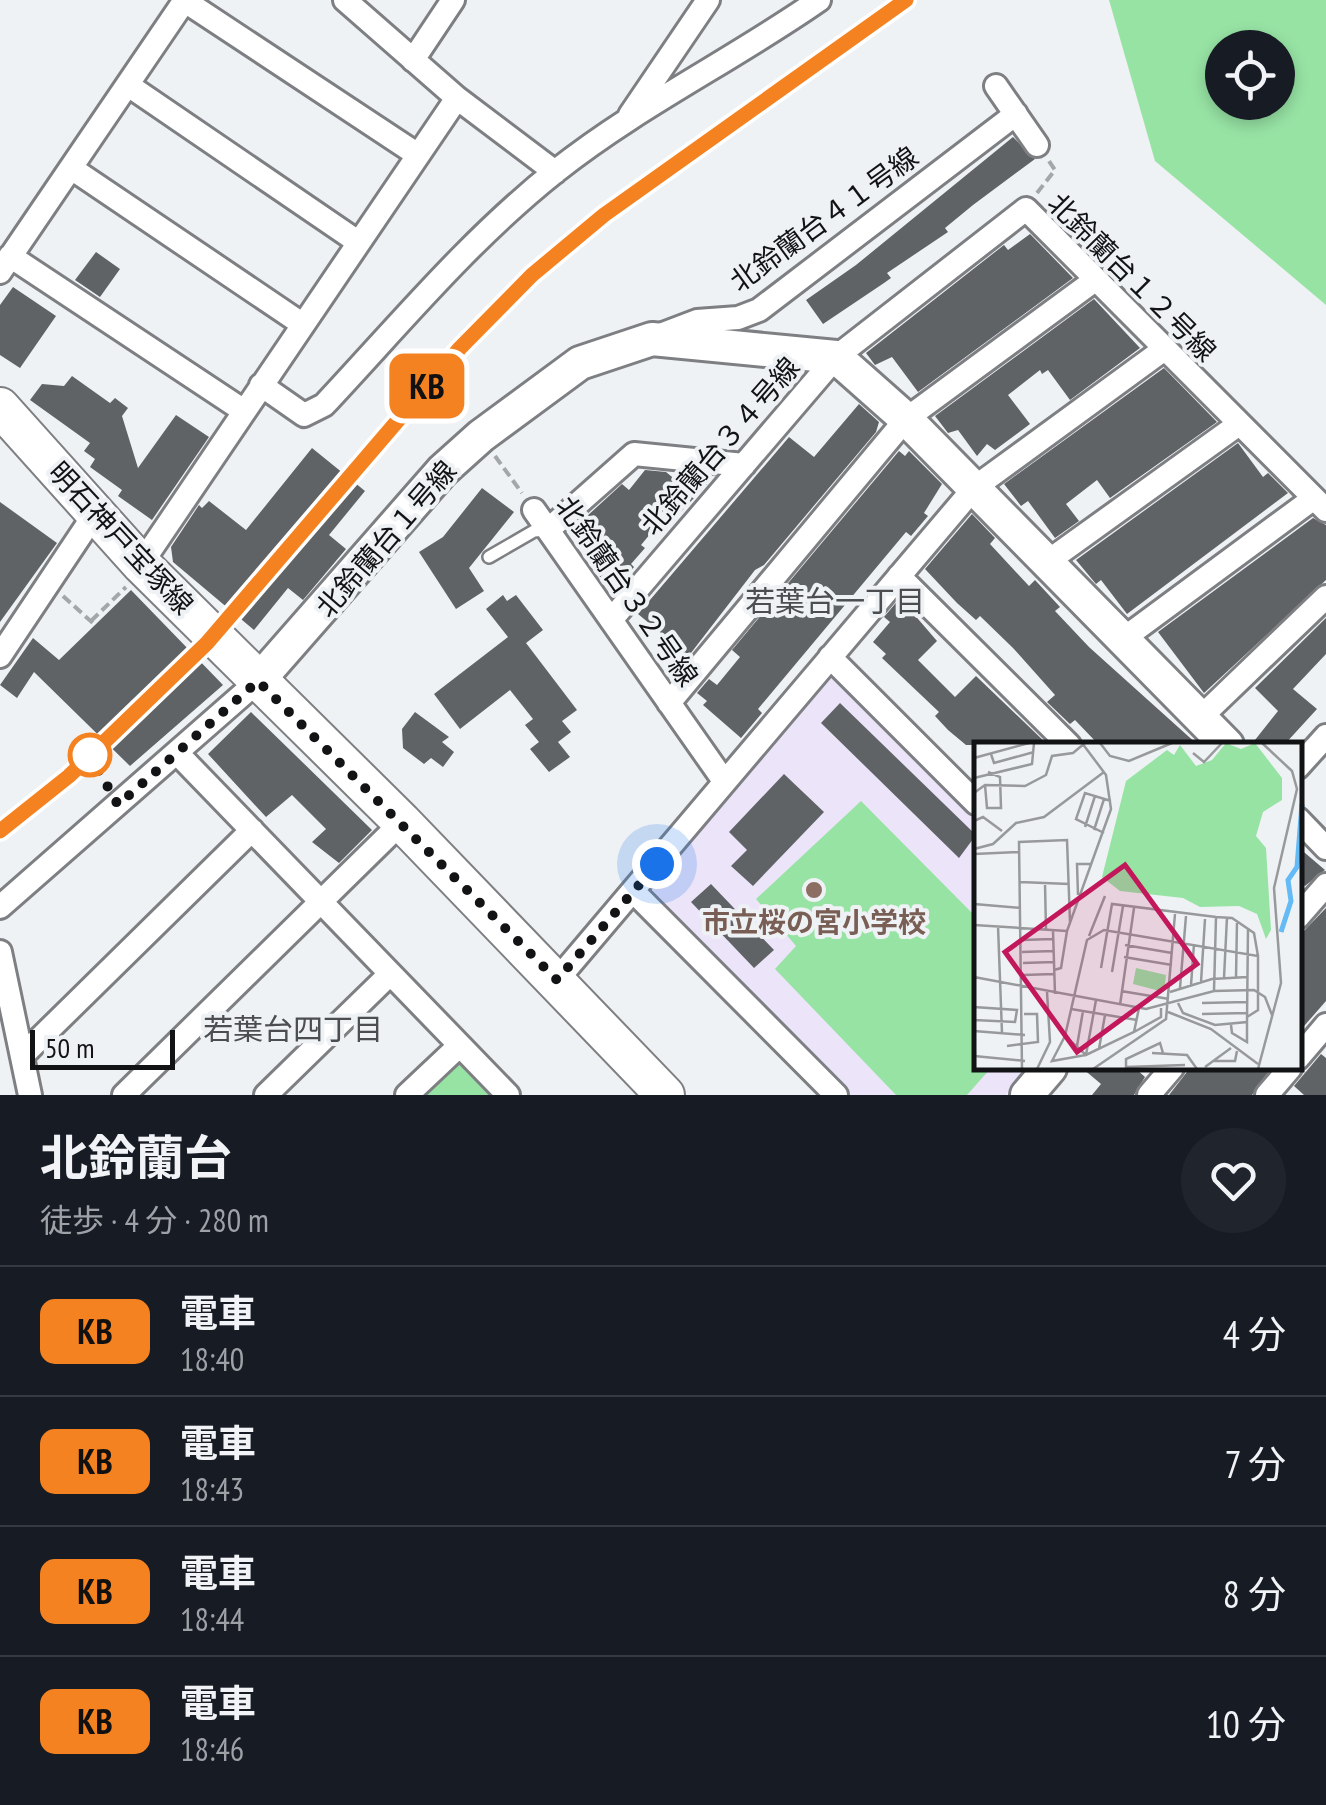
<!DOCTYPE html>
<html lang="ja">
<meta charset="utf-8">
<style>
body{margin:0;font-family:"PT Sans Narrow","Noto Sans JP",sans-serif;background:#20242c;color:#f1f3f6;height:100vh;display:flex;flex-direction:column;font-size:38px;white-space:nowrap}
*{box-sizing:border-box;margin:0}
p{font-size:32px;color:#9ea1a6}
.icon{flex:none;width:55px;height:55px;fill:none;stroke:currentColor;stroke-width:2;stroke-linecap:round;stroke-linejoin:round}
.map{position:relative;height:1095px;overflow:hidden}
.side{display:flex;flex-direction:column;background:#171b24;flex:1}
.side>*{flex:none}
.badge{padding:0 20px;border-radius:15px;font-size:35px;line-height:65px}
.tools{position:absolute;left:1205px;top:30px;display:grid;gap:20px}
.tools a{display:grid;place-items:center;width:90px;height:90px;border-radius:50%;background:#171b24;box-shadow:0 5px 15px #0003;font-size:50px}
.scale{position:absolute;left:30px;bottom:25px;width:145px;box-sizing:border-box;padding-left:10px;border:5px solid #121314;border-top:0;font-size:28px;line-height:35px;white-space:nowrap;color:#121314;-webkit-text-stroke:8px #eff2f5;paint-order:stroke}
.you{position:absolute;width:50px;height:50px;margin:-25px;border:8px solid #fff;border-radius:50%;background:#1a73e8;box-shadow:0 0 0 15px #1a73e833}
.map>.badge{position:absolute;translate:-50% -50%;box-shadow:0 0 0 5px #fff}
.round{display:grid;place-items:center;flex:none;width:105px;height:105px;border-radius:52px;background:#20242c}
.headline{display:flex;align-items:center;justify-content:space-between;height:170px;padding:0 40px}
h1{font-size:48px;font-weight:700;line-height:75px}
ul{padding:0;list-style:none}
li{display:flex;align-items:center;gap:30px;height:130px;padding:0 40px;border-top:2px solid #363941}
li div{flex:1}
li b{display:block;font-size:38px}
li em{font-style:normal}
li .badge{min-width:110px;font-weight:700;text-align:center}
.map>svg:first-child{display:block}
.education{fill:#ece4f9}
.green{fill:#97e3a4;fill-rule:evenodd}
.building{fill:#606366}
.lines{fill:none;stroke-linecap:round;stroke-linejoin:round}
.lane-casing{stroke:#7d7f82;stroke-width:16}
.street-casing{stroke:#7d7f82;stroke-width:28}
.secondary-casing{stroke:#7d7f82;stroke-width:38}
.primary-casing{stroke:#7d7f82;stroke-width:42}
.path{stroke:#a4a7a9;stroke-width:4;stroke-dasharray:10 5;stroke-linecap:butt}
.lane{stroke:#fff;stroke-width:11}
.street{stroke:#fff;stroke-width:22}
.secondary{stroke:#fff;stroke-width:32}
.primary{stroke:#fff;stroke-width:38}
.rail-casing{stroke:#2a2b2c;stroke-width:10}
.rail{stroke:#eff2f5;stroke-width:6;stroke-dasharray:19;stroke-linecap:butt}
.line-casing{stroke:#fff;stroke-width:22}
.line{stroke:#f58220;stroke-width:15}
.walk{stroke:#121314;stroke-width:10;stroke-dasharray:0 18}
.stop-dot{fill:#fff;stroke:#f58220;stroke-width:5}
.education-dot{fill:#8d6e63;stroke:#eff2f5;stroke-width:4}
.labels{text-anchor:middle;stroke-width:8;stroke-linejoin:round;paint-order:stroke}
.street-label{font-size:28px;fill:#121314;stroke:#eff2f5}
.education-label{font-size:28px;font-weight:bold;fill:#785e54;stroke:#eff2f5}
.neighbourhood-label{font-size:30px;fill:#4b4d50;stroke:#eff2f5}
.inset-river{fill:none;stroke:#64baf5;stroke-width:5}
.inset-road{fill:none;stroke:#97999b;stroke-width:2.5}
.view{fill:#c2185b;fill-opacity:0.15;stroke:#c2185b;stroke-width:5}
.inset-edge{fill:none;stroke:#121314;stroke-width:5}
</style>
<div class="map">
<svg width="1326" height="1095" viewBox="0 0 1326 1095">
<rect width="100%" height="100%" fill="#eff2f5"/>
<!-- education -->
<path class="education" d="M827,678L841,680L976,816V1068H1028L1005,1095H850L653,896L652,884Z"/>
<!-- green -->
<path class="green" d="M1109,0H1326V305L1155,161ZM1222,48H1278V102H1222Z
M861,801L976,917V1068H991L967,1095H896L775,969L796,946L756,899Z
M460,1061L496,1095H417L451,1062Z"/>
<!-- building -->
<path class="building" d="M1013,137L1035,159L973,205L945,228L948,232L887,273L891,278L884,283L823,324L806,300L856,265Z
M1030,234L1073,278L918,392L892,357L875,365L866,353L1004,245L1008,250Z
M96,252L120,269L100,297L75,280Z
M13,287L56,316L20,368L0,355V305Z
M1094,299L1140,348L1070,400L1048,370L1042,374L1040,370L1008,395L1030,424L995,450L987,444L977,456L958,430L948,433L935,416Z
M1164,368L1217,422L1110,498L1097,480L1066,504L1079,521L1055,538L1028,501L1021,506L1004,484Z
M72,376L110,403L115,398L128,408L122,416L138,468L176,415L209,437L152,520L118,496L122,490L90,467L95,459L84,451L90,443L30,400L42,384L64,386Z
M859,404L879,422L876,432L764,565L755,570L684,662L662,643L667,638L638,614L789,437L814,457Z
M1238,443L1263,477L1268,473L1288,493L1127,614L1101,580L1096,584L1076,560Z
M312,448L365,491L329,535L346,549L303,600L288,588L254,630L173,562L171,547L199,505L202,508L209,501L246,530Z
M899,451L905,456L909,451L942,484L924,513L928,516L911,536L906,532L758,709L762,713L741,738L703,705L707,701L697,693L709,679L717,685L740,657L732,650Z
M645,470L666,472L677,481L683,474L702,476L709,482L678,515L671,509L641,545L645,548L631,564L634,567L613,592L597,573L604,554L574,528L622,484L629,490Z
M482,488L514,512L469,568L484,591L456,609L419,552L443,537Z
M0,502L57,543L0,622Z
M972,514L995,538L990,544L1029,586L1035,580L1060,607L1055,611L1089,647L1198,745H1099L1075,720L1070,724L1047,702L1055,695L1013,648L980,616L976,620L957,603L925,569Z
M1313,518L1326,525V580L1204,693L1158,632Z
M131,590L223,685L130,766L34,672L17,698L0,685L33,638L59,660Z
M503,595L507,601L516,595L543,630L526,643L577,710L562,721L571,732L558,742L570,757L549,772L530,749L539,742L525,725L533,719L510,690L460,729L434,694L508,637L486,609Z
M900,598L937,641L918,660L955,697L976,676L1048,745H966L948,730L935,716L939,712L882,658L886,654L873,642L890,622L884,617Z
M1326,618V654L1293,689L1317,709L1284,745H1251L1278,711L1255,688Z
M840,703L976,835L959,858L821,723Z
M251,712L372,830L339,863L312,842L326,829L292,795L266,817L208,754Z
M415,712L449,737L442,742L454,752L443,767L431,758L424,764L403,748L402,729Z
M784,774L824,812L753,886L731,866L747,850L729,832Z
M1298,847L1325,870L1305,886L1298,880Z
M711,884L774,950L754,968L691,902Z
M1326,908V1001L1298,1033V937Z
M1321,1054L1326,1058V1095H1304L1294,1086Z
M1082,1068H1135L1145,1077L1134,1095H1092L1101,1084Z
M1190,1068H1271L1252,1095H1169Z"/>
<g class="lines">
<defs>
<path id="lane" d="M489,557L534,531L547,530"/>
<path id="street" d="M345,0L457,98L555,172
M185,1L418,155
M413,60L453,0
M128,85L358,242
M996,86L1037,145
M630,115L708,0
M71,168L302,324
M10,256L244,411
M0,272L185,0
M655,337L697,321L738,318L759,310L1016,114
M261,385L304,415L324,405C399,325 470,239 556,171C638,106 733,60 819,0
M534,510L724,781
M548,530L634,454L744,465
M1047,562L1239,424
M141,564L457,98
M899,576L1069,745
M611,620L836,357L1026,209L1326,510
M1123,639L1314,498
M0,656L96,512
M830,657L976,803
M669,703L906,419L1095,280
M1200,718L1326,597
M178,754L508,1095
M1298,767L1326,736
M1298,819L1326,848
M634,892L836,1095
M0,907L258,681
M1298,917L1326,885
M0,952L30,1095
M557,980L974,488L1163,350
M22,1056L252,830
M1298,1058L1326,1025
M124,1095L402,822
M266,1095L390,974
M407,1095L459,1046
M1149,1095L1172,1068
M1267,1095L1290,1068"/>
<path id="secondary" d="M258,681L442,471L481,436L580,363L652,339L836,357L906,419L1227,745
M1027,1095L1050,1068"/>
<path id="primary" d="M0,407L141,564L402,822L665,1095"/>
</defs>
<!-- lane casing -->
<use href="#lane" class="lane-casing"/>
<!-- street casing -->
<use href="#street" class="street-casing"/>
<!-- secondary casing -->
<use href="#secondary" class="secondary-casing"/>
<!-- primary casing -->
<use href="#primary" class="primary-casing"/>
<!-- path -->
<path class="path" d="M1037,193L1055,170L1049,161
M495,456L522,493
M63,596L95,625
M91,621L126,587"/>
<!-- lane -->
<use href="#lane" class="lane"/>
<!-- street -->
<use href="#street" class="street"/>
<!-- secondary -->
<use href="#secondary" class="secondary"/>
<!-- primary -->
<use href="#primary" class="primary"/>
<defs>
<path id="rail" d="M353,470L532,275L605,215L906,0
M0,831L12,822"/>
</defs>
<!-- rail casing -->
<use href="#rail" class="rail-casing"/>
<!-- rail -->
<use href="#rail" class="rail"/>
</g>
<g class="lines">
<defs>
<path id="line" d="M0,831L69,776L207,643L460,348L532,275L604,215L906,0"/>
</defs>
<!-- line casing -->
<use href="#line" class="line-casing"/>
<!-- line -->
<use href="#line" class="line"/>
<!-- walk -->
<path class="walk" d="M90,755L118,805L258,681L557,980L657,864"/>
</g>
<!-- markers -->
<circle class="stop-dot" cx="90" cy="755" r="20"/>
<circle class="education-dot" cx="814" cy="890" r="10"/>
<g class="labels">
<!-- street labels -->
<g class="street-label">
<text transform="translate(824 219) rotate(-36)" y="10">北鈴蘭台４１号線</text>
<text transform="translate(1132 277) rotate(45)" y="10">北鈴蘭台１２号線</text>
<text transform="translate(720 446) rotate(-49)" y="10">北鈴蘭台３４号線</text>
<text transform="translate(121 538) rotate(47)" y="10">明石神戸宝塚線</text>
<text transform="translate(386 539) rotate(-49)" y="10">北鈴蘭台１号線</text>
<text transform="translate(627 591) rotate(55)" y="10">北鈴蘭台３２号線</text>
</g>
<!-- education labels -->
<g class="education-label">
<text x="814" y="932">市立桜の宮小学校</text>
</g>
<!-- neighbourhood labels -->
<g class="neighbourhood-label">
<text x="835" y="612">若葉台一丁目</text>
<text x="293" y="1040">若葉台四丁目</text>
</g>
</g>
<!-- overview -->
<g transform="translate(974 742)">
<rect width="328" height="328" fill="#eff2f5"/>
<path d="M252,1L267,7L281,1L308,36V58L289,70L282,94L292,106L297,188L292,197L283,172L265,164L226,165L209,156L146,149L128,135L152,39L193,8L200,13L206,3L222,24L238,18ZM162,226L192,233L190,250L159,242Z" fill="#97e3a4"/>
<path class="inset-river" d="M307,190L317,159L314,138L323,125L328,62"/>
<path class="inset-road" d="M126,1L136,14L155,19L198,1M219,11L230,20L248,1M17,12L20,21L60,10M0,16L55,1M0,36L58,22L60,1M11,43L13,66H27L26,35L14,30M0,51L11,43L51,44L72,33L78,14L99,11L111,1M0,79L9,75L28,89M111,85L121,54M120,88L130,57M130,91L102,77L111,51L137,59M0,107L19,102L42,81L70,75L130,30M0,112L45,110M46,140L95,142M71,141L72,189M104,153L103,122H117M0,162L47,166M0,183L93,189M24,184L28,291M79,189L81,252M115,194L131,154M328,195V226M48,198L79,197M151,203L198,211M48,210L79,209M150,215L198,223M49,221L80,220M127,226L138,162L242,175M80,228L87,226L93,189L137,67L132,33L108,1M138,230L149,164M49,233L80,232M0,235L172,267L240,249L280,248L291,255L298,273M0,236L1,327M250,236L253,175M262,236L263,179M227,240L231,177M217,243L220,202M206,246L212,174M147,249L195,257M240,249L242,175L258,176L280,191L284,214M196,250L238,237L273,235M204,261L209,271L241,283L273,280L274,186M228,261L273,260M146,263L160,166M0,265L43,268L41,280L0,278M165,266L160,290L112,313L91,294L113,198L130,188L284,214V268L273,275M97,267L163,278M194,270L237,287L284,322M228,272L273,271M257,283L258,291L273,300V280M0,289L51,293M160,290L187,275V266M91,294L78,319L112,313L122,258M33,304L64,300L63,272H50M103,304L109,269M125,307L131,273M178,311L213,313L223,327M0,314L51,319M240,319H261L263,309M152,325L211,323M231,325L257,306M48,327L45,100L93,98L96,180M63,327L76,300L73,250M119,327L192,277L201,172M152,327V317L186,301L189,311M284,327L307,241L300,146L323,47L318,29L288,1"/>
<path class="view" d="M151,123L223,222L103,310L31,210Z"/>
<rect width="328" height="328" class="inset-edge"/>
</g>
</svg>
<div class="tools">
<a><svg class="icon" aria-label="locate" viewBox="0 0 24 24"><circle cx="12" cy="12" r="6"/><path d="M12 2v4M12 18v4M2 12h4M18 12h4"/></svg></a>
</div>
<div class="scale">50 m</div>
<div class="you" style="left:657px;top:864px"></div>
<b class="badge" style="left:427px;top:386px;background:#f58220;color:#111">KB</b>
</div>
<section class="side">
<div class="headline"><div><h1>北鈴蘭台</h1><p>徒歩 · 4 分 · 280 m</p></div><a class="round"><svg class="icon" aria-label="heart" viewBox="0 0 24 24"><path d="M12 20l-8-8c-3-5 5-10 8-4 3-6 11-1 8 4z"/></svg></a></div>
<ul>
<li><span class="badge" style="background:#f58220;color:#111">KB</span><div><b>電車</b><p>18:40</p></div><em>4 分</em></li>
<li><span class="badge" style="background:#f58220;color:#111">KB</span><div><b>電車</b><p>18:43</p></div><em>7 分</em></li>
<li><span class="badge" style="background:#f58220;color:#111">KB</span><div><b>電車</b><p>18:44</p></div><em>8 分</em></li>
<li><span class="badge" style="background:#f58220;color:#111">KB</span><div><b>電車</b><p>18:46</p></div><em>10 分</em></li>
</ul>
</section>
